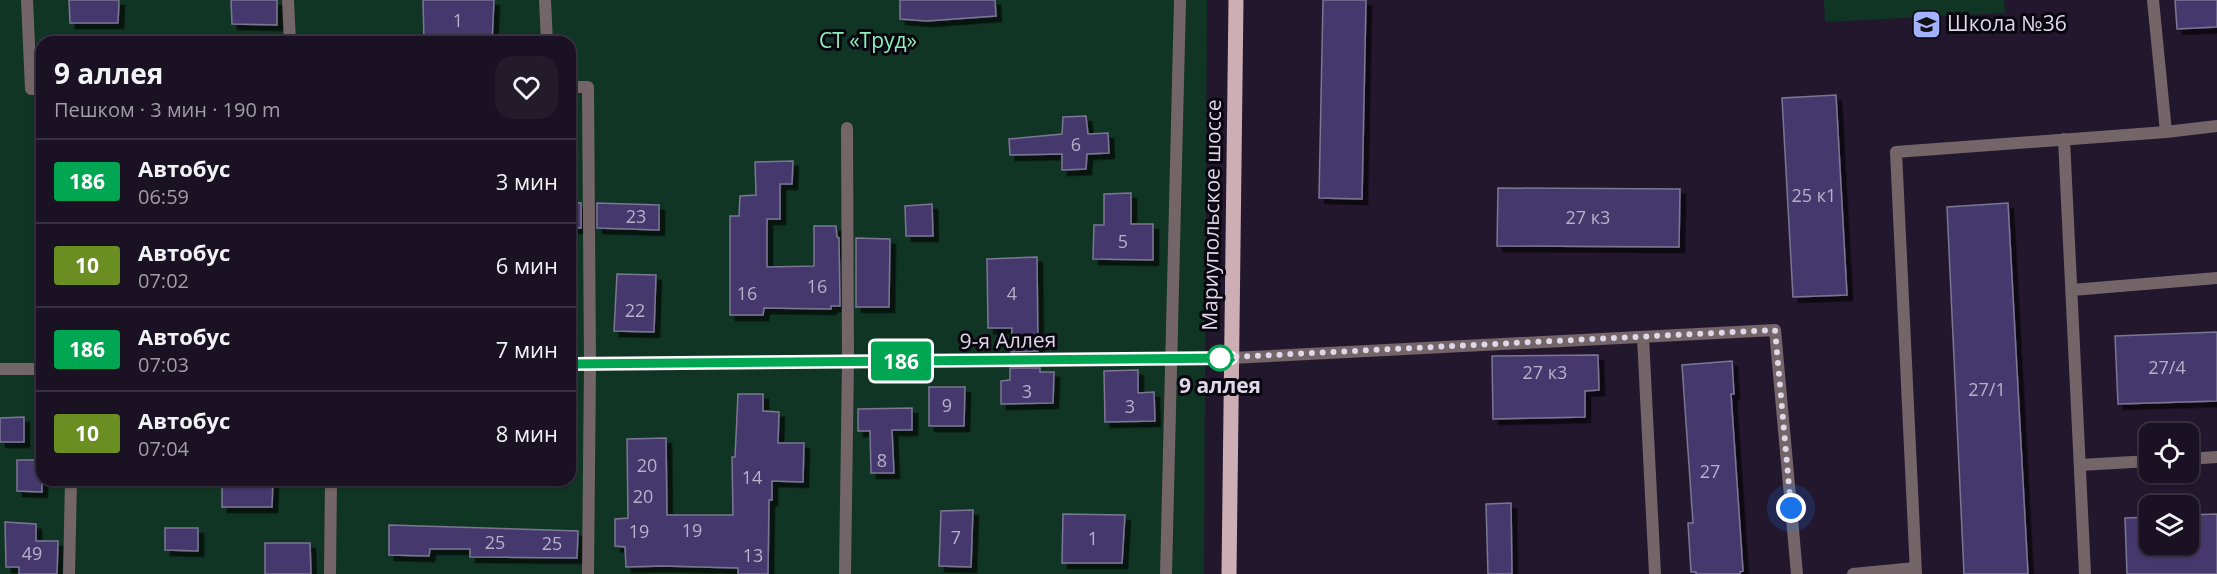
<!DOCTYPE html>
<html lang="ru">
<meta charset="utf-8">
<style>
body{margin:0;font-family:"Open Sans",sans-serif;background:#231a2a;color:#f1f3f6;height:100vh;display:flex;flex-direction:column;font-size:22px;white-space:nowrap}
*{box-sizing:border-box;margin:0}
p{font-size:20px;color:#9f9da5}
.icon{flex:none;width:33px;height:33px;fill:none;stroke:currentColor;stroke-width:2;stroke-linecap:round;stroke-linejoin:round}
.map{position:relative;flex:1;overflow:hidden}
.drawer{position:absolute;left:36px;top:36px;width:540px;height:450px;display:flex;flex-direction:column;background:#1a1122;border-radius:18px;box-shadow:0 2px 4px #0004,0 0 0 2px #383140}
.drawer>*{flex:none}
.badge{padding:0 12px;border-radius:4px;font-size:21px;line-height:39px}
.tools{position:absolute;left:2139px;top:423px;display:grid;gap:12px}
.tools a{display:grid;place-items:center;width:60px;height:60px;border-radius:12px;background:#1a1122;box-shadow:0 2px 4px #0004,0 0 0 2px #383140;font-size:30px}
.you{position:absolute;width:30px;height:30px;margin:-15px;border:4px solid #fff;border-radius:50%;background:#1a73e8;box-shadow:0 0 0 9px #1a73e833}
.map>.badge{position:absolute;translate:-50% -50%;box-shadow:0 0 0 3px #fff}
.round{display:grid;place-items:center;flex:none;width:63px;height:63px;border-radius:18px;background:#231a2a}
.head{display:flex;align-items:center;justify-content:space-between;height:102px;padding:0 18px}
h1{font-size:28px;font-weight:700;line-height:45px}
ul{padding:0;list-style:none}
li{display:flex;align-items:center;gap:18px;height:84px;padding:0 18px;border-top:2px solid #383140}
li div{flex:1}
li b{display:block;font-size:22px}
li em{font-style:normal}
li .badge{min-width:66px;font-weight:700;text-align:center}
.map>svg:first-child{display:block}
.garden{fill:#113524;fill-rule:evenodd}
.building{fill:#44396d;stroke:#7b7694;stroke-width:1.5;filter:url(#shadow)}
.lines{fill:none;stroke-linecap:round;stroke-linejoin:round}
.service{stroke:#746568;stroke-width:12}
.primary{stroke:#ceaeb5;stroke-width:15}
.line-casing{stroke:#fff;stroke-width:14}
.line{stroke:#00a651;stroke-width:9}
.walk{stroke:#dfd8e8;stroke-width:6;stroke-dasharray:0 10.8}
.stop-dot{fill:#fff;stroke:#00a651;stroke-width:3}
.labels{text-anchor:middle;stroke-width:6;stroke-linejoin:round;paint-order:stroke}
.number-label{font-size:18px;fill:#b8b0c9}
.poi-label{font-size:21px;fill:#dfd8e8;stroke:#0a060f;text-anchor:start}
.park-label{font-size:21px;fill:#8defbd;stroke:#0a060f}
.street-label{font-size:21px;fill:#dfd8e8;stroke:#0a060f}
.stop-label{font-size:21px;font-weight:bold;fill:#dfd8e8;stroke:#0a060f}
</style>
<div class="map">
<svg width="2217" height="574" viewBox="0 0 2217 574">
<defs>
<filter id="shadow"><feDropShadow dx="5.5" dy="5.5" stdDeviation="0" flood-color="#0009"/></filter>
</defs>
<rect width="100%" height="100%" fill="#23172e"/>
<!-- garden -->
<path class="garden" d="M0,0H1207L1204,574H0ZM42,42H570V480H42Z
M1824,0H2004L2005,13L1825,22Z"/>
<!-- building -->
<path class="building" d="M69,0H119L118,23H70Z
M231,0H277V25L232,24Z
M423,0H494L492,42H424Z
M900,0H995L996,16L927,21L900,19Z
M1323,0H1366L1362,199L1319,198Z
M2175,0H2217V27L2177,29Z
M1836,95L1847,295L1793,297L1782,98Z
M1086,116L1088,134L1108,133L1109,153L1087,154L1086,169L1062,170V154L1010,155L1009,139L1062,134L1063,117Z
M793,161L792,184H780V219H767V267L814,266V226H836L837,237L839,238L840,306H831V309L764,308L763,315H730V216H739L740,196L756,195L755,162Z
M1498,188L1680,189L1679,247L1497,246Z
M1131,193V224H1153V260L1093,259L1094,225H1104V194Z
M570,202L581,203V228H570Z
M597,203L659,205V230L597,228Z
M2008,203L2028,574H1964L1947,207Z
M932,204L933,236H906L905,206Z
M856,238L890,239L889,307H856Z
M1037,257L1038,351L1011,352L1012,328H988L987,259Z
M617,274L656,275L654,332L614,331Z
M2217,332V401L2118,404L2115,336Z
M1598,355L1599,390L1585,391V417L1493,419L1492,356Z
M1732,361L1734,394H1731L1743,571L1740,572V574H1696V572H1691L1688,523H1693L1682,365Z
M1010,368H1040V372H1054L1053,403L1001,404V381L1010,380Z
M1138,370V393L1154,392L1155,421L1105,422L1104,371Z
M929,387H965L964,426H929Z
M738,394H763V411L779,412L778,443H804L803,482L772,481V500H769L768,574H738V568L663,566L626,567L625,547L615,546V519L628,518L627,439L666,438L667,515H733L732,457H735Z
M912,408V430H892L894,473H871L870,431H858V409Z
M24,417V442H0V418Z
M17,460H42V492L17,491Z
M222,480H273L272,507H222Z
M1511,503L1512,574H1488L1486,504Z
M973,510L971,567L939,566L941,511Z
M1063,514L1125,515L1122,563H1062Z
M2217,514V574H2127L2125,518L2150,517V544H2188V515Z
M5,522L36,524V541H58L57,574H19V567H6Z
M389,525L578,531L577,558L470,557V549H430L429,556L389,555Z
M165,528H198V551L165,550Z
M265,543H310L311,574H265Z"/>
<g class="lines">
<!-- service -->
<path class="service" d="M27,0L31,89H42
M288,0L290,42
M545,0L547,42
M2153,0L2166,132
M570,87H588L590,364L588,574
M2064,139L2085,574
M2072,290L2217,278
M1643,337L1655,574
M570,364L1231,358L1775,330L1797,574
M0,369H42
M2188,459L2217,457
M2080,465L2150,461
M69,574L71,480
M330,574L331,480
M845,574L848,361L847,128
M1166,574L1180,0
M1853,574L1915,568
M1916,574L1896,152L2166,132L2217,126"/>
<!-- primary -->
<path class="primary" d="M1229,574L1236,0"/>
</g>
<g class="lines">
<defs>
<path id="line" d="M570,364L1231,358"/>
</defs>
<!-- line casing -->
<use href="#line" class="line-casing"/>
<!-- line -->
<use href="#line" class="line"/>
<!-- walk -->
<path class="walk" d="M1220,358H1212L1775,330L1791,508"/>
</g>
<!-- icons -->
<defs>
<symbol id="school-square" viewBox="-11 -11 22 22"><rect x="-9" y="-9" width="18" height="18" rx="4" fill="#a3b2fd" stroke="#0a060f"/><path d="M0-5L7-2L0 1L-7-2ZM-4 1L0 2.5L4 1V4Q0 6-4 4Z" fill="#111"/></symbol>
</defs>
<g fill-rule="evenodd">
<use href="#school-square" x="1910" y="8" width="33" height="33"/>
</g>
<!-- markers -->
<circle class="stop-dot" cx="1220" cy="358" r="12"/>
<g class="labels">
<!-- number labels -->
<g class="number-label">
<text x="458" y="27">1</text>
<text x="1076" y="151">6</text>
<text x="1814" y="202">25 к1</text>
<text x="636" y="223">23</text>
<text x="1588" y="224">27 к3</text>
<text x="1123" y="248">5</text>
<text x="817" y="293">16</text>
<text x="747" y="300">16</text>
<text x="1012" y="300">4</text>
<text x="635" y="317">22</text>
<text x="2167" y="374">27/4</text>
<text x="1545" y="379">27 к3</text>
<text x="1987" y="396">27/1</text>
<text x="1027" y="398">3</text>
<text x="947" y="412">9</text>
<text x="1130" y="413">3</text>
<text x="882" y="467">8</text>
<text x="647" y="472">20</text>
<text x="1710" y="478">27</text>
<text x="752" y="484">14</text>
<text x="643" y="503">20</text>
<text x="692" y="537">19</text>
<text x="639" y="538">19</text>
<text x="956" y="544">7</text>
<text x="1093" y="545">1</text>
<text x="495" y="549">25</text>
<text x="552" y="550">25</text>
<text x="32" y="560">49</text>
<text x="753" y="562">13</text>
</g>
<!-- poi labels -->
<g class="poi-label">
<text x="1947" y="31">Школа №36</text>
</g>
<!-- park labels -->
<g class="park-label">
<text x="868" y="48">СТ «Труд»</text>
</g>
<!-- street labels -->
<g class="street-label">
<text transform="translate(1212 215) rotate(-89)" y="7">Мариупольское шоссе</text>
<text transform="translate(1008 341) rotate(-1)" y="7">9-я Аллея</text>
</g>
<!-- stop labels -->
<g class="stop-label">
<text x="1220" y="393">9 аллея</text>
</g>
</g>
</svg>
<div class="tools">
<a><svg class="icon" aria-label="locate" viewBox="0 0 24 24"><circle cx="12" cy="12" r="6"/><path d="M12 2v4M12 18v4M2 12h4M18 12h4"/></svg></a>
<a><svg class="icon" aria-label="layers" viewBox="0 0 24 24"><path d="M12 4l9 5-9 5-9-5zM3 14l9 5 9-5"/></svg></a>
</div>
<div class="you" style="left:1791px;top:508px"></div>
<b class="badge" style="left:901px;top:361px;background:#00a651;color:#fff">186</b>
<section class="drawer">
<div class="head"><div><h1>9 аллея</h1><p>Пешком · 3 мин · 190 m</p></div><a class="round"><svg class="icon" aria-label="heart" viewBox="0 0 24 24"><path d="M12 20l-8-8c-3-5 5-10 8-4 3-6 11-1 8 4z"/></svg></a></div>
<ul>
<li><span class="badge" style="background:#00a651;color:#fff">186</span><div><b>Автобус</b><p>06:59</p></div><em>3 мин</em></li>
<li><span class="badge" style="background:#6b8e23;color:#fff">10</span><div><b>Автобус</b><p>07:02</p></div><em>6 мин</em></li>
<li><span class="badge" style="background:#00a651;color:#fff">186</span><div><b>Автобус</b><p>07:03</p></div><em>7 мин</em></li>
<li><span class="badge" style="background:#6b8e23;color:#fff">10</span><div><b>Автобус</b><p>07:04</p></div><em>8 мин</em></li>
</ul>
</section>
</div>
